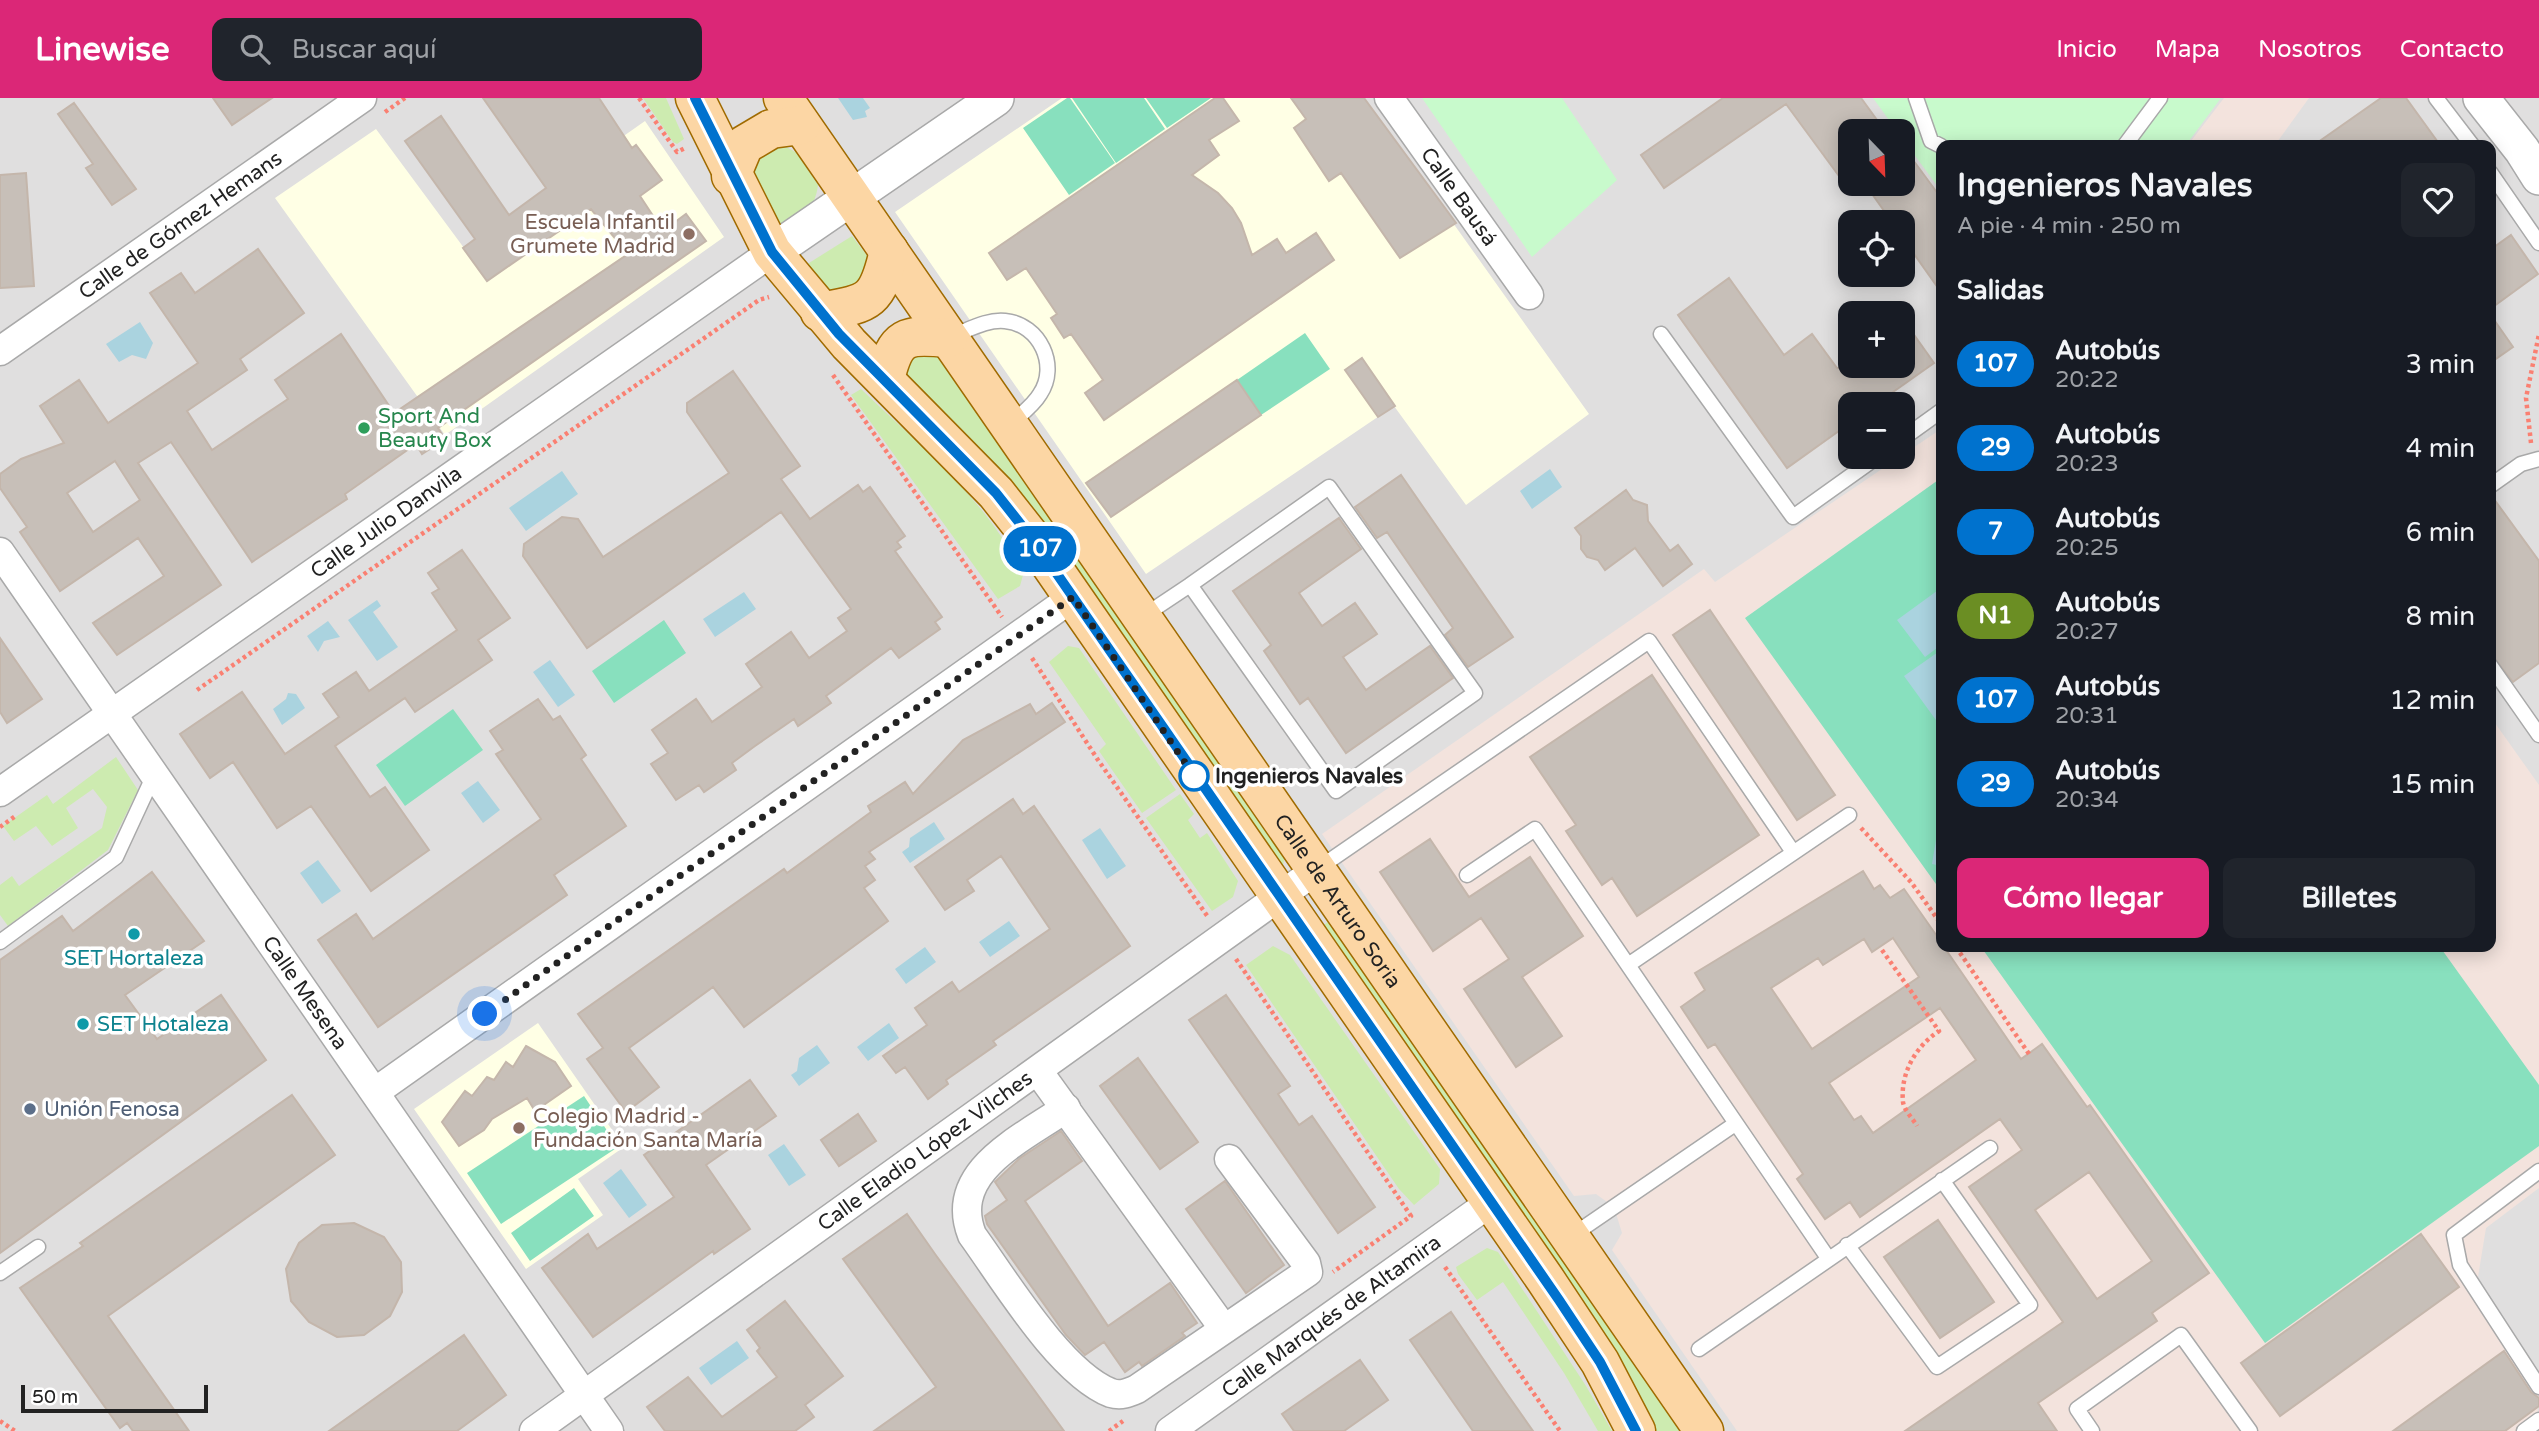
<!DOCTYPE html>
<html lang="es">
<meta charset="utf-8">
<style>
body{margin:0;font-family:"Varela Round",sans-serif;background:#20242c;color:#f1f3f6;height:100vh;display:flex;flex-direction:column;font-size:26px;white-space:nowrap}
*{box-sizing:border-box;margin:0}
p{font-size:23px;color:#9ea1a6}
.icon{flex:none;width:38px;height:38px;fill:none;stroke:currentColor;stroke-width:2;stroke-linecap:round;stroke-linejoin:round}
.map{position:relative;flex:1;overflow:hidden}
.sheet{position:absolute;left:1936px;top:42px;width:560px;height:812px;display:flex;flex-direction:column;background:#171b24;border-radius:14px;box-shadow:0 4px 18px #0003}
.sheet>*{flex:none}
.badge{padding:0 14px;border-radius:23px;font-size:24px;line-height:46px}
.needle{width:46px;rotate:157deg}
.tools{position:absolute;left:1838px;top:21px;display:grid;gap:14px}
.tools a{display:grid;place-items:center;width:77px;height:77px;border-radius:14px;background:#171b24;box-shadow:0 4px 18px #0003;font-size:35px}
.scale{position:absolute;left:21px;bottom:18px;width:187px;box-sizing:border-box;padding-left:7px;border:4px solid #222;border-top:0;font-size:19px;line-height:24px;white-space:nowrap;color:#222;-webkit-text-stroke:5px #fff;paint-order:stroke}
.you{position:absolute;width:35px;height:35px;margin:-18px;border:5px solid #fff;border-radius:50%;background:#1a73e8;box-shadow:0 0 0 10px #1a73e833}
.map>.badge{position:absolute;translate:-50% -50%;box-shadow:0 0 0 4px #fff}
h2{padding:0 21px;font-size:26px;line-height:63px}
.round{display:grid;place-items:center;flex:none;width:74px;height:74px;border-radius:14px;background:#20242c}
.summary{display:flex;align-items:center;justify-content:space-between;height:119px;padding:0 21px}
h1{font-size:33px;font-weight:700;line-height:52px}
.button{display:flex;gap:14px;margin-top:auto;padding:14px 21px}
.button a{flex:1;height:80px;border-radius:14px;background:#db2777;color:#fff;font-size:28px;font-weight:700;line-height:80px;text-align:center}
.button a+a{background:#20242c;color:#f1f3f6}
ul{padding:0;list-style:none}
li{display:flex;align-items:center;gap:21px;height:84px;padding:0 21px}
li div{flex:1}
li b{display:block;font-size:26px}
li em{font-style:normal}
li .badge{min-width:77px;font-weight:700;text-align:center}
header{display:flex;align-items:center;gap:42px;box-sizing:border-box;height:98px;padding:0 35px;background:#db2777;color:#fff}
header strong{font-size:33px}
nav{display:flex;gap:38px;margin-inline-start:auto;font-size:24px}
.search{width:490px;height:63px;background:#20242c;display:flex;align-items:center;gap:18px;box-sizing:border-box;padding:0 24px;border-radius:14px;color:#9ea1a6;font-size:26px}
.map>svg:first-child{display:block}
.residential{fill:#e0dfdf;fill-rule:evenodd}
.education{fill:#ffffe5}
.military{fill:#f3e3dd}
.grass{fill:#cdebb0}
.park{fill:#c8facc}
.pitch{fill:#88e0be}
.water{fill:#aad3df}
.building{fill:#c7bfb8;stroke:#c4b6ab;stroke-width:2;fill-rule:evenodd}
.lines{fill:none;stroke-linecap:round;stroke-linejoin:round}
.service-casing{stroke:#a9a9a9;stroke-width:17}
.minor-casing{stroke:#a9a9a9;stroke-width:31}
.tertiary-casing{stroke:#a9a9a9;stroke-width:38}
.primary-casing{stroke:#a06b00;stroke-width:41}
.path{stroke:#fa8072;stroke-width:4.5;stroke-dasharray:3.5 3.5;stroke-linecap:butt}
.service{stroke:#fff;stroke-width:14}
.minor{stroke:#fff;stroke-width:28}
.tertiary{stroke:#fff;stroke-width:35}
.primary{stroke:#fcd6a4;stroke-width:38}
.line-casing{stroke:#fff;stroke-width:16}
.line{stroke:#0072ce;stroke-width:10}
.walk{stroke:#222;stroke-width:7;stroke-dasharray:0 12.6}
.education-dot{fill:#8d6e63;stroke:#fff;stroke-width:2.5}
.leisure-dot{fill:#2e9e5b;stroke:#fff;stroke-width:2.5}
.stop-dot{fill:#fff;stroke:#0072ce;stroke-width:3.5}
.culture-dot{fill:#0f9aa8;stroke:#fff;stroke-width:2.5}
.service-dot{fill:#5c6f8a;stroke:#fff;stroke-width:2.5}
.labels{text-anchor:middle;stroke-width:7;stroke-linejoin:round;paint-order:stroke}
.street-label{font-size:21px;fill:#222;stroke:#fff}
.education-label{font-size:21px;fill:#785e54;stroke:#fff;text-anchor:end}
.leisure-label{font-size:21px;fill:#27864d;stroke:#fff;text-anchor:start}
.stop-label{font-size:21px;font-weight:bold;fill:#222;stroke:#fff;text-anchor:start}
.culture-label{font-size:21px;fill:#0d838f;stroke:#fff}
.service-label{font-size:21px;fill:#4e5e75;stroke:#fff;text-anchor:start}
</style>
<header>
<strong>Linewise</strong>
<div class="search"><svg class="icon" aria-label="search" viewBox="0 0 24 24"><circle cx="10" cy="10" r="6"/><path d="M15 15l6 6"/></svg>Buscar aquí</div>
<nav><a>Inicio</a><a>Mapa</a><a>Nosotros</a><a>Contacto</a></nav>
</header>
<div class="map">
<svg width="2539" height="1333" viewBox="0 0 2539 1333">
<rect width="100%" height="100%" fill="#f2efe9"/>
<!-- residential -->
<path class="residential" d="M0,0H2539V1333H0ZM1850,33H1902V86H1850ZM1941,47H2490V849H1941ZM1850,124H1902V177H1850ZM1850,215H1902V268H1850ZM1850,306H1902V359H1850Z"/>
<!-- education -->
<path class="education" d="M1062,0H1364L1589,316L1466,407L1394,308L1146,476L895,114Z
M645,23L724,139L445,337L275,100L376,31L464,150Z
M538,925L624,1049L578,1081L603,1117L526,1171L414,1011Z"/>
<!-- military -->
<path class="military" d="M2224,0H2309L2275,47H2188Z
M1941,331V849H2490V618L2539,687V1090L2486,1130L2477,1185L2539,1277L2537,1333H1737L1612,1152L1622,1135L1614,1109L1596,1096L1574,1098L1322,736L1704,471L1715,484Z"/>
<!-- grass -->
<path class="grass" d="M643,0H666L684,41L677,46L673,44Z
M781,46L797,55L818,87C815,110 803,122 785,135L754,89L751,61Z
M852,138L868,159L866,185L830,197L801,170Z
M934,249L1285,757L1283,767L1279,768L908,280L903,262Z
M861,291C919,347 988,402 1023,477L1020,488L998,501L851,297Z
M1068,548L1079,550L1176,692L1142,715L1099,653L1106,646L1049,564Z
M116,659L138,692L108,752L8,828L0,817V787L12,778L19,788L102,730L107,709L93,691L66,710L78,730L52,748L36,728L14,743L3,728L47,697L53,706Z
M1180,696L1194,716L1188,722L1200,740L1207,735L1238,783L1233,799L1212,813L1146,720Z
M1330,822L1684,1333H1656L1641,1307L1319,831Z
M1273,848L1290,857L1440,1071L1439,1086L1414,1107L1399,1091L1246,867Z
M1487,1150L1498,1154L1586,1288L1612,1333H1598L1564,1275L1503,1184L1477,1202L1458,1176L1456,1169Z"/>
<!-- park -->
<path class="park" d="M1422,0H1562L1617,82L1532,159Z
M1873,0H2221L2186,47H1941V93L1902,40V33H1897Z"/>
<!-- pitch -->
<path class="pitch" d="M1067,0H1070L1115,65L1069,97L1023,30Z
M1072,0H1144L1165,31L1116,65Z
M1146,0H1211L1167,30Z
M1305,235L1330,271L1261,317L1237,282Z
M1941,380V793L1745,520Z
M664,522L686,555L614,605L592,573Z
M453,611L483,652L405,708L376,667Z
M1981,849H2440L2539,987V1048L2265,1245Z
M584,998L618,1049L501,1126L467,1075Z
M574,1090L594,1118L530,1163L511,1135Z"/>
<!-- water -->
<path class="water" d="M838,0H863L870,10L865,13L867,19L853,22Z
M140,224L153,245L146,261L132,257L119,264L106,246Z
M1550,371L1562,389L1532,411L1520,393Z
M562,373L578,396L526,433L509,410Z
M1941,490V547L1925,559L1897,522Z
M744,494L756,511L715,539L703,521Z
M377,502L381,508L373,514L398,549L377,563L348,522Z
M328,523L340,539L324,543L318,554L307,538Z
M1941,552V629L1904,578Z
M550,562L575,597L558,609L533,574Z
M288,595L296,596L305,610L282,627L273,611L286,601Z
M478,683L500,712L483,725L461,695Z
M1941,712V768L1932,766Z
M934,724L945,741L910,765L902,754L909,749L910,740Z
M1100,730L1126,768L1107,781L1082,742Z
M318,762L341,793L322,806L300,775Z
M1009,823L1020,838L990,859L979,844Z
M925,849L936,864L906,886L895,871Z
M889,925L899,940L868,963L857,949Z
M817,947L830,965L799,988L791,977L797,973L799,960Z
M784,1046L806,1077L789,1088L768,1057Z
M621,1071L647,1107L629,1120L603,1085Z
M737,1243L749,1260L711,1287L699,1270Z"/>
<!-- building -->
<path class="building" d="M213,0H272L232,27Z
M483,0H599L632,50L636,47L662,82L640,98L663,133L686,116L706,143L438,330L445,341L422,356L416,346L345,396L347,401L252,464L171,344L138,365L221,487L117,557L93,525L164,478L138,440L60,493L20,434L27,429L0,390V376L21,361L64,345L40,308L79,282L108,325L198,265L150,195L181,175L195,195L258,151L304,215L240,261L247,272L187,313L212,352L288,301L275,282L341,236L394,315L628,156L591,111L487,183L463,150L475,141L405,43L441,18L509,117L546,90ZM115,363L140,402L93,434L67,395Z
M1215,0H1223L1239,23L1209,42L1219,57L1192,77L1218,95L1232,110L1241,125L1252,157L1277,141L1286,155L1316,135L1334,162L1104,322L1085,295L1103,282L1071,236L1064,240L1051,220L1057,216L1026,170L1007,182L989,155Z
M1291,0H1364L1456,125L1400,160L1341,75L1329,83L1294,30L1306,21Z
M1723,0H1861L1885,33H1850V93L1786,6L1664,90L1641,57Z
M2381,0H2406L2440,47H2314Z
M74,5L136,91L112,107L86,70L93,66L58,16Z
M1902,47L1941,100V194L1902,139V124H1892L1865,86H1902Z
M26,75L34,188L0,190V77Z
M2511,137L2538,176L2490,211V152Z
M1729,180L1784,257L1812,236L1837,270L1902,268V220L1934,265L1876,306H1850V325L1787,370L1678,217Z
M2490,216L2513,249L2490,265Z
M1362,260L1395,308L1378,319L1345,272Z
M733,273L800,368L781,381L810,421L858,387L863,394L870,389L905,438L897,444L901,449L895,453L942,519L935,524L940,531L899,560L891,550L826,598L831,605L798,628L794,621L755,648L732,665L736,672L704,694L699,687L676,702L651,666L668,655L652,632L696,601L712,624L762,589L746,566L791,534L809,560L847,533L838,520L851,511L781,414L587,550L523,458L524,446L562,419L578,421L603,459L729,375L687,314V305Z
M1237,282L1261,317L1111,419L1086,385Z
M1401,377L1513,539L1468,569L1445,537L1453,530L1387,434L1377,440L1355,409Z
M1626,392L1633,402L1647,407L1648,423L1670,453L1678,447L1692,466L1663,488L1635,450L1605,472L1598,462L1587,459L1581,451V438L1575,430Z
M2491,397L2539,463V565L2513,584L2490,555Z
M1339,420L1361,451L1299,495L1322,528L1355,505L1377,536L1343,559L1366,592L1430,548L1453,580L1346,655L1308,600L1300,606L1264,553L1271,547L1233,493Z
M462,452L510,520L478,542L492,562L415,614L405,600L335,648L370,699L385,689L429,752L371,793L311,708L277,730L233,664L210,680L180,636L242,594L285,656L339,619L323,596L356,574L369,593L457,532L432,495L439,491L428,475Z
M1710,512L1835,697L1797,722L1673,537Z
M0,540L42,601L7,625L0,614Z
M1652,577L1759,737L1637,818L1612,780L1602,787L1566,733L1576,727L1530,659Z
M538,601L553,622L560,618L586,657L581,661L626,728L554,777L567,797L378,929L318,842L356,816L373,841L541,721L496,656L503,652L490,633Z
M1052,605L1065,624L869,754L875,761L865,768L875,782L864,790L888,823L744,929L713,889L687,908L629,950L659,989L626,1014L587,961L603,950L578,916L784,771L787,775L871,714L868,708L905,684L913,696L963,642L1030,606L1036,616Z
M1013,701L1023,716L1034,708L1130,848L993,943L996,947L946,982L948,986L928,1001L905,969L896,975L883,958L927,927L915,910L952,884L959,894L1050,831L1001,758L967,782L974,793L945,812L915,769Z
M1430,741L1469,799L1530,759L1583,838L1522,879L1562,938L1516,969L1464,891L1509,861L1481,820L1433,853L1380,774Z
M1863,773L1874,791L1880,787L1890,800L1904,791L1941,844V849H1944L2021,961L2042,946L2087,1009L2090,1007L2209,1175L2152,1215L2157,1223L2038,1305L2057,1333H1905L2063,1224L1969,1089L2022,1052L2000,1021L1860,1119L1850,1104L1825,1121L1797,1081L1803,1076L1715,946L1708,950L1681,909L1705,892L1695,875ZM1893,840L1919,879L1812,951L1771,890L1818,860L1823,867L1864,841L1872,854ZM1940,910L1976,962L1873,1035L1861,1018L1854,1022L1829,985ZM2089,1074L2152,1163L2097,1201L2035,1112Z
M152,774L204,843L125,897L157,941L221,897L266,962L0,1155V862L62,818L73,833Z
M1226,897L1290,988L1278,996L1299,1027L1312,1018L1375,1109L1338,1135L1189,922Z
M526,948L555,964L571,988L535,1013L527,1000L492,1021L484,1032L459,1048L442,1024L465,993L472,998L487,979L494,982L506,964L513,969Z
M1138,960L1198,1044L1160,1071L1100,988Z
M750,982L776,1018L706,1067L750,1131L714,1156L713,1153L593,1239L542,1170L588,1136L597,1151L674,1099L644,1057Z
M292,997L335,1057L108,1218L189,1333H133L127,1325L120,1330L20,1190L83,1148L80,1145Z
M858,1016L876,1043L839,1068L821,1042Z
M1061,1033L1082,1063L1025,1103L1108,1228L1170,1185L1197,1225L1182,1235L1185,1238L1142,1268L1139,1264L1125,1274L1104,1244L1085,1257L1066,1237L987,1126L985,1118L1007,1102L995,1084L1020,1060Z
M1225,1083L1284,1167L1246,1195L1186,1111Z
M907,1116L935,1156L1064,1333H874L936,1289L843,1161Z
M1938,1122L1994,1204L1940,1240L1884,1159Z
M354,1125L384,1139L401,1164L402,1194L390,1218L364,1237L337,1239L309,1224L291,1203L286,1171L299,1145L322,1127Z
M2421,1136L2459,1189L2280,1318L2241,1265Z
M785,1203L843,1278L805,1307L814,1319L795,1333H665L647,1309L688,1279L722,1319L777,1279L757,1253L760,1250L747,1232Z
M1451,1214L1505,1293L1533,1333H1473L1410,1242Z
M464,1237L506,1297L457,1333H329Z
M2504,1253L2531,1294L2539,1300V1308L2505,1333H2393Z
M1360,1262L1388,1302L1344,1333H1294L1282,1316Z"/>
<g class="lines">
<defs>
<path id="service" d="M1916,0L1931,43L1941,48
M2436,0L2472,47
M2125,47L2160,0
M2490,74L2539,145
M1661,236L1793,419L1877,359
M949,239C967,233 986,221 1005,223C1040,226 1059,268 1040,296C1033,308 1020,317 1009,327
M1902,341L1941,313
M2490,388L2521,366L2539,361
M1142,519L1190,487L1336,693L1475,595L1329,389L1190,487
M2490,567L2539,637
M1316,772L1649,543L1793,754
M1467,777L1535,731L1828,1160
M0,844L116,759L154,677
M1628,867L1849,717
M2539,1073L2454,1137L2460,1167L2539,1289
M1570,1139L1735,1026
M1847,1147L1937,1269L2030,1207L1942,1082
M0,1175L38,1149
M1699,1251L1990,1050
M2092,1333L2077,1311L2181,1237L2250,1333
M2524,1333L2539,1322"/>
<g id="minor">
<path id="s1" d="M1389,0L1529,197"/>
<path id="s2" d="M0,253L362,0"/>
<path id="s3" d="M0,454L609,1333"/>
<path id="s4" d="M0,694L772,154"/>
<path d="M1038,973L1224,1231"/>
<path d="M375,994L1073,499"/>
<path d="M1066,1010C1022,1041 947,1073 972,1137C1004,1181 1060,1275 1111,1295C1121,1298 1128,1295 1137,1291L1308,1174L1306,1165L1229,1061"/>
<path id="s5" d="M534,1333L1315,773"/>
<path id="s6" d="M1170,1333L1491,1104"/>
</g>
<path id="tertiary" d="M2481,0L2522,52L2539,79
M772,154L996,0"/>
<g id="primary">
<path d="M695,0L772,154L849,246L996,395L1037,447L1545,1181L1600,1264L1636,1333"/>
<path id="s7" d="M783,0L1704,1333"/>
<path d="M731,78L744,47L771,31L801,27"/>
<path d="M820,214C870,205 877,205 889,153"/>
<path d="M885,281C896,237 905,236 948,240"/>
</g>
</defs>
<!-- service casing -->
<use href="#service" class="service-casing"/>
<!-- minor casing -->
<use href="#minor" class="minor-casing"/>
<!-- tertiary casing -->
<use href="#tertiary" class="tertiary-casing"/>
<!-- primary casing -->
<use href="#primary" class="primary-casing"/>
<!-- path -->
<path class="path" d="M639,0L677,54L685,50
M385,14L405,0
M833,277L1002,519
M2531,345L2526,300L2539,236
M1032,560L1098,662L1208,819
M197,592L759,202L769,199
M0,729L17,717
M1861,730L1911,784L1941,826
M1956,849L2029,956
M1882,852L1939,933C1916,948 1900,975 1903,1004C1904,1012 1913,1021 1917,1028
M1236,861L1411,1118L1333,1174
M1445,1169L1560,1333
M0,1323L15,1333
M1109,1333L1123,1323"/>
<!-- service -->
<use href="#service" class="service"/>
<!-- minor -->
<use href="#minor" class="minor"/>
<!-- tertiary -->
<use href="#tertiary" class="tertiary"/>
<!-- primary -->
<use href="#primary" class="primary"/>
</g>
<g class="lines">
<defs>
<path id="line" d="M695,0L772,154L839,236L996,395L1037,447L1559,1202L1600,1264L1636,1333"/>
</defs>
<!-- line casing -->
<use href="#line" class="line-casing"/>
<!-- line -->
<use href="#line" class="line"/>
<!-- walk -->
<path class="walk" d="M485,916L1073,499L1194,678"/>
</g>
<!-- markers -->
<g class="education-dot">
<circle cx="689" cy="136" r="7"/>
<circle cx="519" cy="1030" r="7"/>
</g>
<circle class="leisure-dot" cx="364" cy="330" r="7"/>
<circle class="stop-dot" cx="1194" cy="678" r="14"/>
<g class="culture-dot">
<circle cx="134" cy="836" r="7"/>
<circle cx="83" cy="926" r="7"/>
</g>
<circle class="service-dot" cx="30" cy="1011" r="7"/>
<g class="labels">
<!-- street labels -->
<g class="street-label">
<text dy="7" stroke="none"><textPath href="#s1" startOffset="121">Calle Bausá</textPath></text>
<text dy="7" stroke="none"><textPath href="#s2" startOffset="220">Calle de Gómez Hemans</textPath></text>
<text dy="7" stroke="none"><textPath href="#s4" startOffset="471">Calle Julio Danvila</textPath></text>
<text dy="7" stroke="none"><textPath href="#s7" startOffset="976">Calle de Arturo Soria</textPath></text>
<text dy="7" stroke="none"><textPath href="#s3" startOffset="536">Calle Mesena</textPath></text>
<text dy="7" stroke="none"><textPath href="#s5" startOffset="481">Calle Eladio López Vilches</textPath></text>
<text dy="7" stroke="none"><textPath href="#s6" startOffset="198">Calle Marqués de Altamira</textPath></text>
</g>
<!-- education labels -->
<g class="education-label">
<text x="675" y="131">Escuela Infantil<tspan x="675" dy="24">Grumete Madrid</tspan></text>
<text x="533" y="1025" text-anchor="start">Colegio Madrid -<tspan x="533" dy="24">Fundación Santa María</tspan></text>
</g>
<!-- leisure labels -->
<g class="leisure-label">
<text x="378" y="325">Sport And<tspan x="378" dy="24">Beauty Box</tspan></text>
</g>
<!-- stop labels -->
<g class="stop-label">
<text x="1215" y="685">Ingenieros Navales</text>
</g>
<!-- culture labels -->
<g class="culture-label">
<text x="134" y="867">SET Hortaleza</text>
<text x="97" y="933" text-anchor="start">SET Hotaleza</text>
</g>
<!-- service labels -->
<g class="service-label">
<text x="44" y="1018">Unión Fenosa</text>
</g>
</g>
</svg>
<div class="tools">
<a><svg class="needle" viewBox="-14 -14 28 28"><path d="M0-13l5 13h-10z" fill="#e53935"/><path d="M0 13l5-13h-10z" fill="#9ea1a6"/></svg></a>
<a><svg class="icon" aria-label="locate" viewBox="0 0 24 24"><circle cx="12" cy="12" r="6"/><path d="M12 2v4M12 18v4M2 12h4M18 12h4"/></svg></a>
<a>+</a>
<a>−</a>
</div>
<div class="scale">50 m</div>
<div class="you" style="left:485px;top:916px"></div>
<b class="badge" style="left:1040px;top:451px;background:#0072ce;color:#fff">107</b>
<section class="sheet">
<div class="summary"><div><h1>Ingenieros Navales</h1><p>A pie · 4 min · 250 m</p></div><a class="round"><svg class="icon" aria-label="heart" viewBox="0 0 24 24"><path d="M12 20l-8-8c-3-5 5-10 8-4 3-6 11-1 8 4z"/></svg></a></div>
<h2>Salidas</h2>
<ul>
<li><span class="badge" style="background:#0072ce;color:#fff">107</span><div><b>Autobús</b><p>20:22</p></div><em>3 min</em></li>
<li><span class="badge" style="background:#0072ce;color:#fff">29</span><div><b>Autobús</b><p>20:23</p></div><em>4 min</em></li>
<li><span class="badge" style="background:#0072ce;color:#fff">7</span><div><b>Autobús</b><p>20:25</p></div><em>6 min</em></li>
<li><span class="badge" style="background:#6b8e23;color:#fff">N1</span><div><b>Autobús</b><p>20:27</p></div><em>8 min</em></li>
<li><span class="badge" style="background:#0072ce;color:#fff">107</span><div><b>Autobús</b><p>20:31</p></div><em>12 min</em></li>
<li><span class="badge" style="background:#0072ce;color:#fff">29</span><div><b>Autobús</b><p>20:34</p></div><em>15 min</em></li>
</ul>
<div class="button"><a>Cómo llegar</a><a>Billetes</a></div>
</section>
</div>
